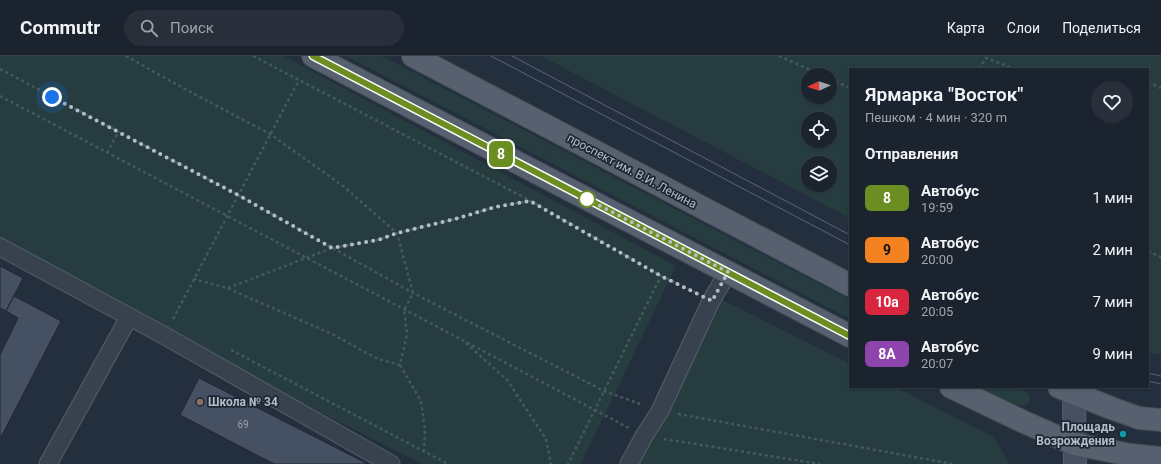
<!DOCTYPE html>
<html lang="ru">
<meta charset="utf-8">
<style>
body{margin:0;font-family:Roboto,sans-serif;background:#282f3a;color:#f1f3f6;height:100vh;display:flex;flex-direction:column;font-size:15px;white-space:nowrap}
*{box-sizing:border-box;margin:0}
p{font-size:13px;color:#a0a4aa}
.icon{flex:none;width:22px;height:22px;fill:none;stroke:currentColor;stroke-width:2;stroke-linecap:round;stroke-linejoin:round}
.map{position:relative;flex:1;overflow:hidden}
.drawer{position:absolute;left:849px;top:12px;width:300px;height:320px;display:flex;flex-direction:column;background:#1b232e;border-radius:0px;box-shadow:0 1px 3px #0004,0 0 0 1px #39404a}
.drawer>*{flex:none}
.badge{padding:0 8px;border-radius:6px;font-size:14px;line-height:26px}
.needle{width:26px;rotate:267deg}
.buttons{position:absolute;left:801px;top:12px;display:grid;gap:8px}
.buttons a{display:grid;place-items:center;width:36px;height:36px;border-radius:50%;background:#1b232e;box-shadow:0 1px 3px #0004,0 0 0 1px #39404a;font-size:20px}
.you{position:absolute;width:20px;height:20px;margin:-10px;border:3px solid #fff;border-radius:50%;background:#1a73e8;box-shadow:0 0 0 6px #1a73e833}
.map>.badge{position:absolute;translate:-50% -50%;box-shadow:0 0 0 2px #fff}
h2{padding:0 16px;font-size:15px;line-height:36px}
.round{display:grid;place-items:center;flex:none;width:42px;height:42px;border-radius:21px;background:#282f3a}
.overview{display:flex;align-items:center;justify-content:space-between;height:68px;padding:0 16px}
h1{font-size:19px;font-weight:600;line-height:30px}
ul{padding:0;list-style:none}
li{display:flex;align-items:center;gap:12px;height:52px;padding:0 16px}
li div{flex:1}
li b{display:block;font-size:15px}
li em{font-style:normal}
li .badge{min-width:44px;font-weight:700;text-align:center}
header{display:flex;align-items:center;gap:24px;box-sizing:border-box;height:56px;padding:0 20px;background:#1b232e;border-bottom:1px solid #39404a}
header strong{font-size:19px}
nav{display:flex;gap:22px;margin-inline-start:auto;font-size:14px}
.search{width:280px;height:36px;background:#282f3a;display:flex;align-items:center;gap:10px;box-sizing:border-box;padding:0 14px;border-radius:22px;color:#a0a4aa;font-size:15px}
.map>svg:first-child{display:block}
.green{fill:#263c3f;fill-rule:evenodd}
.building{fill:#455162;stroke:#1f2835}
.lines{fill:none;stroke-linecap:round;stroke-linejoin:round}
.street-casing{stroke:#565f6c;stroke-width:19}
.secondary-casing{stroke:#565f6c;stroke-width:24}
.primary-casing{stroke:#414a57;stroke-width:24}
.path{stroke:#44595c;stroke-width:2.5;stroke-dasharray:3 3;stroke-linecap:butt}
.street{stroke:#38414e;stroke-width:17}
.secondary{stroke:#465061;stroke-width:22}
.primary{stroke:#56606e;stroke-width:22}
.tram{stroke:#5a6575;stroke-width:1}
.line-casing{stroke:#fff;stroke-width:9}
.line{stroke:#6b8e23;stroke-width:6}
.walk{stroke:#b4bcc9;stroke-width:4;stroke-dasharray:0 7.2}
.stop-dot{fill:#fff;stroke:#6b8e23;stroke-width:2}
.education-dot{fill:#8d6e63;stroke:#1d2633;stroke-width:1.5}
.culture-dot{fill:#0f9aa8;stroke:#1d2633;stroke-width:1.5}
.labels{text-anchor:middle;stroke-width:3.5;stroke-linejoin:round;paint-order:stroke}
.number-label{font-size:10px;fill:#98a1af}
.street-label{font-size:12px;fill:#b4bcc9;stroke:#1d2633}
.poi-label{font-size:12px;font-weight:bold;fill:#b4bcc9;stroke:#1d2633;text-anchor:start}
</style>
<header>
<strong>Commutr</strong>
<div class="search"><svg class="icon" aria-label="search" viewBox="0 0 24 24"><circle cx="10" cy="10" r="6"/><path d="M15 15l6 6"/></svg>Поиск</div>
<nav><a>Карта</a><a>Слои</a><a>Поделиться</a></nav>
</header>
<div class="map">
<svg width="1161" height="408" viewBox="0 0 1161 408">
<rect width="100%" height="100%" fill="#242f3e"/>
<!-- green -->
<path class="green" d="M0,0H284L676,210L581,408H422L132,261L0,188Z
M346,0H382L850,244V263Z
M541,0H1161V299L1148,296V13H850V162ZM808,19H830V41H808ZM808,63H830V85H808ZM808,107H830V129H808Z
M719,242L850,308V331H895L994,381L1010,408H621Z
M980,331H1018L1029,338L1030,346L1024,350L1012,348Z"/>
<!-- building -->
<path class="building" d="M0,210L23,222L6,255L0,252Z
M14,240L61,265L0,383V299L18,262L6,255Z
M199,322L307,377L368,408H274L180,359Z"/>
<g class="lines">
<defs>
<path id="street" d="M0,191L165,280L391,408
M48,408L129,261
M629,408L644,380L660,355L711,245L728,216"/>
<path id="secondary" d="M1074,337L1075,408"/>
<path id="primary" d="M313,0L850,280
M413,0L850,229
M951,331L1026,367L1074,388L1131,399L1161,402
M1059,331L1111,352L1139,362L1161,364"/>
</defs>
<!-- street casing -->
<use href="#street" class="street-casing"/>
<!-- secondary casing -->
<use href="#secondary" class="secondary-casing"/>
<!-- primary casing -->
<use href="#primary" class="primary-casing"/>
<!-- path -->
<path class="path" d="M126,0L183,32L270,78L343,130L397,177L413,237L404,254L407,278L400,309L378,303L332,278L227,232L194,223
M253,0L531,145L661,220L568,408
M779,0L822,19
M0,13L238,139L413,237L604,335L643,349
M979,13L986,2L1015,13
M830,23L850,32
M1148,26L1161,32
M0,40L629,372
M107,97L118,76
M1148,195L1161,201
M661,220L695,236
M228,232L332,192L378,184L397,177L455,163L495,151L530,145
M173,263L299,24
M466,287L507,324L546,383L551,408
M231,294L448,408
M400,309L421,345L425,374L424,394
M678,358L953,408
M664,383L820,408"/>
<!-- street -->
<use href="#street" class="street"/>
<!-- secondary -->
<use href="#secondary" class="secondary"/>
<!-- primary -->
<use href="#primary" class="primary"/>
<!-- tram -->
<path class="tram" d="M491,0L850,189
M512,0L850,179
M1148,317L1161,320
M1148,325L1161,328"/>
</g>
<g class="lines">
<defs>
<path id="line" d="M313,0L850,280"/>
</defs>
<!-- line casing -->
<use href="#line" class="line-casing"/>
<!-- line -->
<use href="#line" class="line"/>
<!-- walk -->
<path class="walk" d="M52,41L238,139L332,192L378,184L397,177L455,163L495,151L530,145L661,220L712,245L728,216L587,143"/>
</g>
<!-- markers -->
<circle class="stop-dot" cx="587" cy="143" r="8"/>
<circle class="education-dot" cx="200" cy="346" r="4"/>
<circle class="culture-dot" cx="1123" cy="378" r="4"/>
<g class="labels">
<!-- number labels -->
<g class="number-label">
<text x="243" y="372">69</text>
</g>
<!-- street labels -->
<g class="street-label">
<text transform="translate(632 115) rotate(28)" y="4">проспект им. В.И. Ленина</text>
</g>
<!-- poi labels -->
<g class="poi-label">
<text x="208" y="350">Школа № 34</text>
<text x="1115" y="375" text-anchor="end">Площадь<tspan x="1115" dy="14">Возрождения</tspan></text>
</g>
</g>
</svg>
<div class="buttons">
<a><svg class="needle" viewBox="-14 -14 28 28"><path d="M0-13l5 13h-10z" fill="#e53935"/><path d="M0 13l5-13h-10z" fill="#a0a4aa"/></svg></a>
<a><svg class="icon" aria-label="locate" viewBox="0 0 24 24"><circle cx="12" cy="12" r="6"/><path d="M12 2v4M12 18v4M2 12h4M18 12h4"/></svg></a>
<a><svg class="icon" aria-label="layers" viewBox="0 0 24 24"><path d="M12 4l9 5-9 5-9-5zM3 14l9 5 9-5"/></svg></a>
</div>
<div class="you" style="left:52px;top:41px"></div>
<b class="badge" style="left:501px;top:98px;background:#6b8e23;color:#fff">8</b>
<section class="drawer">
<div class="overview"><div><h1>Ярмарка &quot;Восток&quot;</h1><p>Пешком · 4 мин · 320 m</p></div><a class="round"><svg class="icon" aria-label="heart" viewBox="0 0 24 24"><path d="M12 20l-8-8c-3-5 5-10 8-4 3-6 11-1 8 4z"/></svg></a></div>
<h2>Отправления</h2>
<ul>
<li><span class="badge" style="background:#6b8e23;color:#fff">8</span><div><b>Автобус</b><p>19:59</p></div><em>1 мин</em></li>
<li><span class="badge" style="background:#f58220;color:#111">9</span><div><b>Автобус</b><p>20:00</p></div><em>2 мин</em></li>
<li><span class="badge" style="background:#d7263d;color:#fff">10а</span><div><b>Автобус</b><p>20:05</p></div><em>7 мин</em></li>
<li><span class="badge" style="background:#8e44ad;color:#fff">8А</span><div><b>Автобус</b><p>20:07</p></div><em>9 мин</em></li>
</ul>
</section>
</div>
